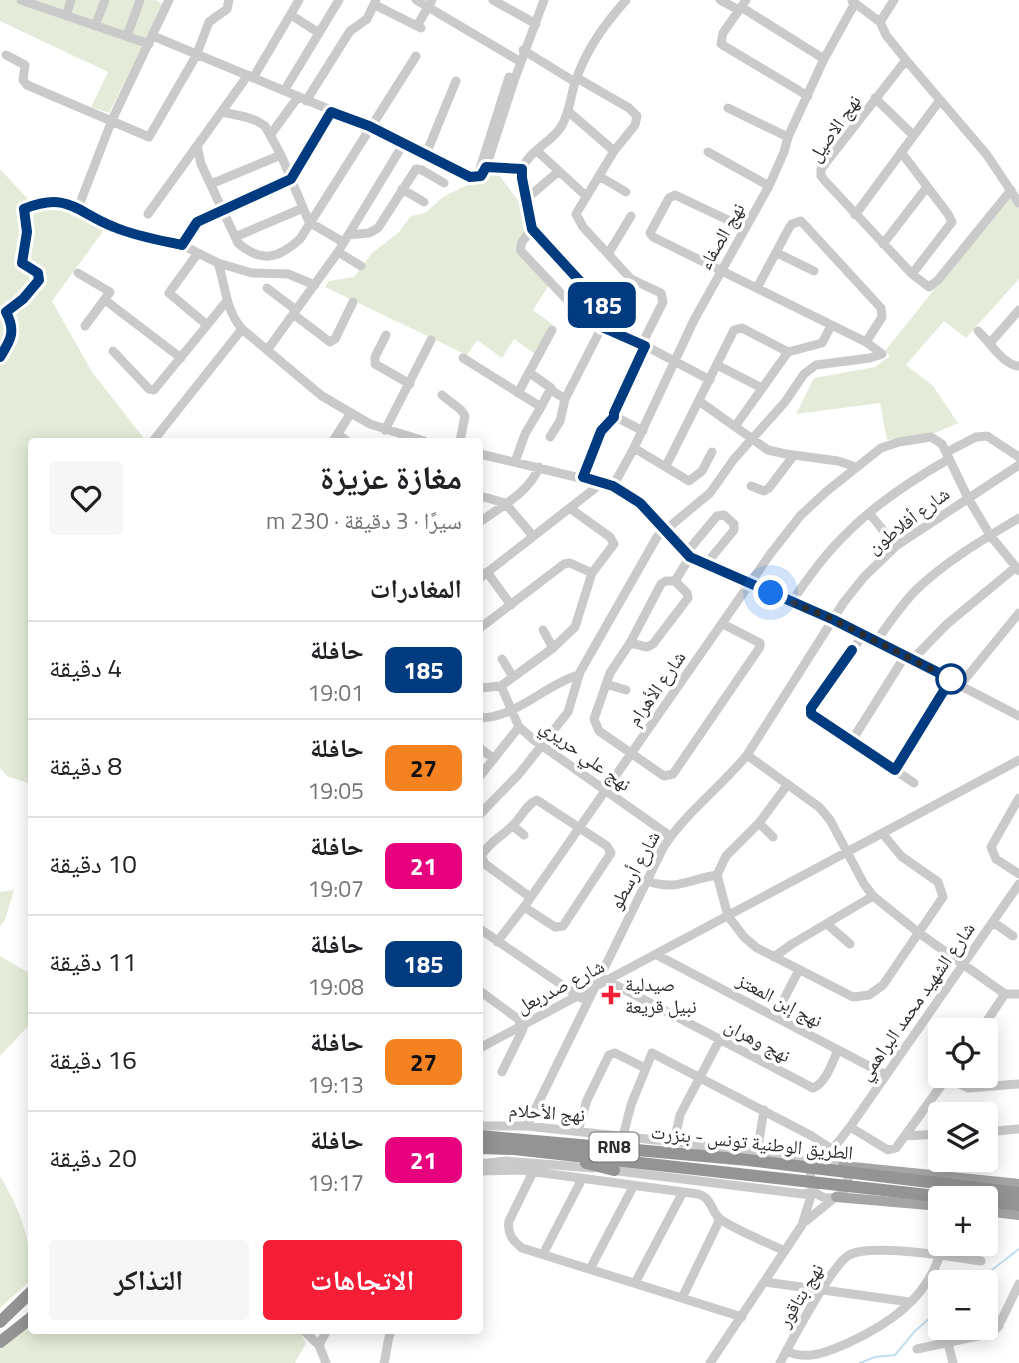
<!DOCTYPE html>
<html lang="ar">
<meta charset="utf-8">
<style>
body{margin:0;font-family:"Titillium Web","Noto Naskh Arabic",sans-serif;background:#f6f6f6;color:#202124;direction:rtl;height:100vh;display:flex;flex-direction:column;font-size:26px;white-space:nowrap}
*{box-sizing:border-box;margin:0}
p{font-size:23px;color:#757577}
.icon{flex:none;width:38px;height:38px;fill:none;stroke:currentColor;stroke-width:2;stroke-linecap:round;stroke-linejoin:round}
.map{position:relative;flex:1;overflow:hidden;direction:ltr}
.panel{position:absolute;left:28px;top:438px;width:455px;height:896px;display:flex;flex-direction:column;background:#fff;border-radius:7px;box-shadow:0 4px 18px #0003;direction:rtl}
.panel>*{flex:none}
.badge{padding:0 14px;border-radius:10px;font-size:24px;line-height:46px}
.fabs{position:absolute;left:928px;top:1018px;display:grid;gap:14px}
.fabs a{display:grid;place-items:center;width:70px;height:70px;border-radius:7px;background:#fff;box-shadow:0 4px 18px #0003;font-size:35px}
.you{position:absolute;width:35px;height:35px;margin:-18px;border:5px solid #fff;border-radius:50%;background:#1a73e8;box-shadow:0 0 0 10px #1a73e833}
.map>.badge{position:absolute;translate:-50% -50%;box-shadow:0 0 0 4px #fff}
h2{padding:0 21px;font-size:26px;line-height:63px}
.round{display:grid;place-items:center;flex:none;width:74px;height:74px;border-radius:7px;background:#f6f6f6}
.summary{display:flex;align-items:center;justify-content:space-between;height:119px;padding:0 21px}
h1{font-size:33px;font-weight:700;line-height:52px}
.button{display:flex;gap:14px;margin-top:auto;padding:14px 21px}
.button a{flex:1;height:80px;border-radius:7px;background:#f61d36;color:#fff;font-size:28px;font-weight:700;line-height:80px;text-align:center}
.button a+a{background:#f6f6f6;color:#202124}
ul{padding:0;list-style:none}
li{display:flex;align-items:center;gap:21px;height:98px;padding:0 21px;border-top:2px solid #e0e0e0}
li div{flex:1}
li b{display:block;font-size:26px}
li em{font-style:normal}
li .badge{min-width:77px;font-weight:700;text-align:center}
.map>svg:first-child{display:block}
.green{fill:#e4ecd9}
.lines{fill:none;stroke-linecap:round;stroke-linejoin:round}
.stream{stroke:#c3dfef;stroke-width:2}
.minor{stroke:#cacaca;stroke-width:9}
.major{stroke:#a5a5a5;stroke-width:10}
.highway{stroke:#949494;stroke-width:12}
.line-casing{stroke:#fff;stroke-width:16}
.line{stroke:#003b80;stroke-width:10}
.walk{stroke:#2d2d2d;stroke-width:7;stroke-dasharray:0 12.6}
.stop-dot{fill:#fff;stroke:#003b80;stroke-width:3.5}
.poi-dot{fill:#f61d36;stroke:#fff;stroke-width:2.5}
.labels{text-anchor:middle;stroke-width:7;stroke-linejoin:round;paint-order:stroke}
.shield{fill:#fff;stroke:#6c6c6c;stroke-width:2}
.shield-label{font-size:18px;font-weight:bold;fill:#2d2d2d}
.street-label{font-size:19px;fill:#2d2d2d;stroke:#fff}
.poi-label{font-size:19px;fill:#2d2d2d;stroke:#fff;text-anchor:start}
</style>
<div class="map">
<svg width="1019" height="1363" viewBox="0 0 1019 1363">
<rect width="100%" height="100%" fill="#fff"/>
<!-- green -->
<path class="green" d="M0,0H155L164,5L109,113L91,107L108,72L0,21Z
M0,169L28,199L78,214L104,230L52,301L92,372L146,441H32L31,784L7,776L0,768Z
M496,171L532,219L514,250L549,285L533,310L552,324L535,354L514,339L502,358L477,340L467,355L325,287L329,281L354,277L372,253L398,233L411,216L425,213L443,197Z
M1011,193L1019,206V279L966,338L944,321L906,365L933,386L958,423L935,433L887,440L880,403L796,414L814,378L875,367L890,356L885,351Z
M14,890L5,920L0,926V892Z
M0,956L31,974L32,1022L0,1056Z
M0,1176C20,1209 32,1241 31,1280L0,1308Z
M31,1322L32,1330H298L306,1343L295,1363H0V1349Z"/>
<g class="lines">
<!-- stream -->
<path class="stream" d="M975,1283L1019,1249
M860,1363L875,1357L895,1355L915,1331L940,1309"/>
<!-- minor -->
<path class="minor" d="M21,0L149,44
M416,0L521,62
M493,0L536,24
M626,0C605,24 588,47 577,77C570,94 571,111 561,127C551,143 526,152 522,171C519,185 529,214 532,229L522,242L520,250L588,322L642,344L710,380
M720,0L739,10
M746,0L723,33L721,44L808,96
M852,1L880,22L886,35L906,60L987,155L1019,203
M375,5L421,28
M741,7L824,59
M291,15L319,33
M66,16L71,0
M880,22L894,0
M95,26L105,0
M417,26L432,0
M127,36L140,0
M153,36L369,126L465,175L477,178
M523,50L575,82
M6,55L25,65L23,80L27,85L149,137L196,56L209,22L227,9L229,0
M906,60L821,169V176L825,181L912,274L929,287L938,280L1011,190
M253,78L299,0
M577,78L629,108L637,116L635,125L614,151L576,214L583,227L631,279L661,293L663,302L642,344
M284,91L339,0
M875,98L913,135
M306,101L350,31L367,19L376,0
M728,108L788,137
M222,112L246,117L257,121L265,126L281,155L309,222L343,242
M569,112L614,151
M271,134L298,97
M197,146L201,164L238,243C261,263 278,259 300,239L416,56
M537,151L586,196
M708,152L769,186
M901,152L948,214L952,222L912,274
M426,154L456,81
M486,167L522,169
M599,176L626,192
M477,178L481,176L486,167L514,81L544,0
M477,178L509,77
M211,184L281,155
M402,189L424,202
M526,199L559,171
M78,208L112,120L169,0
M148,214L248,75
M855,215L940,100
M532,229L609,313
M348,235L369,233L378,228L416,169L422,170L444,183
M235,237L303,208
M883,244L927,187
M182,245L197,222L291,179L331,112
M338,252L361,266
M198,253L169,293L207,325
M777,253L814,271
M608,254L631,216
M218,263L252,273L288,274L315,285
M78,273L110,292L85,326
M267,288L296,310
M757,288L789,228L792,224L801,221L881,308L882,317L866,342
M105,300L181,358
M293,314L330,342L335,339L353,302
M0,315L23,299L39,280L38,273L22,263L27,232L24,209L49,201H57L78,208L117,229L182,245L218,263C226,287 225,309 242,329L322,396L370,424L424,441
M978,331C989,341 1004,366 1019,366
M386,335L375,357V364L410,384
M991,342L1019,310
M268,349L338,252L404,143
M113,351L149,389L154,390L226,302
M788,352L822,343L831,326
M0,357C11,340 16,331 6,312
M463,358L541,407L525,434L515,462
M717,365L762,388
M530,373L551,388L541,407
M551,390L565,399L609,313L630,287L631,279
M518,393L552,330
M442,395L461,410L465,416L460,441
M699,401L768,450L786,454L838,461L856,467
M736,425L788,352
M385,430L431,340
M643,431L614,416L645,346
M338,434L347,441
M550,437L560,421L565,399
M153,441L242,329
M333,441L351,413
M634,448L689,481L702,471L712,452
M947,452L976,437L987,436L1019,457
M480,454L613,486L640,503L690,557L834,620L1019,716
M666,466L734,330L742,328L788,352
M583,477L601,431L614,417
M613,486L634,448L694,320L769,186L784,152L788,137L824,59L855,3
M751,486L764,491L769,488L794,455
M480,496L505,503L533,536
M869,513L896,546
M480,522C500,507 530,492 539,467
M686,553L717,516L724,515L734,524V530L706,564
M690,557L675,581H666L661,584L630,643L610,673L594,719L599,731L664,776L673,774L760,647V643L723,624
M487,572L511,605
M480,578L603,482
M791,602C808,579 824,555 845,535C875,504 912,480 949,459
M480,628L564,564L570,563L592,573
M543,630L553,648
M863,635L811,708L812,714L914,783
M876,641C889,624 901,605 916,590C946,561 984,539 1019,518
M630,643L647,647L653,644L688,598L687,593L675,581
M502,659L513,677
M912,660L947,624L1016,567
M606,684L626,690
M961,684L1019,613
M501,686L519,727L534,740L670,836
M480,688L501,686L553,648L575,627L592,573L614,544L610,537L571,509
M480,718C518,717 543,686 578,675
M851,742L905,656
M480,748L494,759
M747,755L819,807L830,820L864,884L873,896L919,933L1005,994H1019
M895,770L951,679
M480,776L519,727
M788,784L759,823L726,856L717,875L728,916L744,937L757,948L853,997L869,995L883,985L943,897L938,882L901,856L883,834
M1019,798L991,847L996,859L1019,874
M480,814L519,774L568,712L580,672L657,537L710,493L734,459L785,402L804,374L816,365L870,358L882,354L866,342L653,237L650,233L669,198L675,195L745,228
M759,823L773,837
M513,826L524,835
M646,881C679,891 685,880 717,875
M524,907L555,927L563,926L611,853L607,846L537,800C527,804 522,816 514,824C504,835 489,842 481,856L485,864L530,897
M993,922L1013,936
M827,924L850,944
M480,929L581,998
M497,942L524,907L771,553L801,515L827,491L881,448L899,442L931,437L942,444L968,498L990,535L1019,571
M657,955L886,1075
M774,957L792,944L873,896
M608,981L813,1088C826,1083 832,1063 838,1050
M480,991L518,1019L523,1029L502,1072
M775,1016L799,970
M980,1031L1005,994
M480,1048L1019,760
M947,1078L968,1088L1019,1084
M480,1126H527L674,1142L820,1161
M527,1126L663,848C685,813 721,787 747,755L844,602L864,577L896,546L1019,465
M850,1127L888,1150L896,1148L948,1076
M578,1131L587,1100L609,1055L615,1053L645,1068
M985,1132L1019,1129
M623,1136L631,1105L652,1053L810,1135L833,1150
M905,1136L940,1134
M674,1142L680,1115L720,1039
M757,1153L764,1110
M810 1179a19 19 0 1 1 38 0a19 19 0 1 1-38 0Z
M824,1160L850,1127L1019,884
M480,1164L506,1161L593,1168
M610,1170L803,1194L814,1192
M480,1171L521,1170L698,1194C712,1198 710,1209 719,1218C727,1226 772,1245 785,1251
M533,1172L509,1221C507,1233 512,1240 522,1248L742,1317
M806,1221L833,1199
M543,1254L582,1179
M590,1269L634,1185
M765,1282L910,1302
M635,1283L683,1192
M682,1298L720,1219
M1001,1321L1019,1284
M303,1330L319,1345L326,1363
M948,1343L953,1363
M319,1345L327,1330
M917,1349L992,1333L999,1326
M786,1351C808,1361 827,1352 848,1343C887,1325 925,1300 939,1257
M384,1363C387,1353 387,1337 392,1330
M710,1363L802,1225L811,1196L815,1193
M780,1363C791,1342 832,1265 849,1255C871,1243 953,1257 981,1261"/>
<!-- major -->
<path class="major" d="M843,1166L1019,1184
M836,1197L940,1206
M985,1211L1019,1215"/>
<!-- highway -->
<path class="highway" d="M480,1136L748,1160L1019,1193
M480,1148L514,1149L964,1199
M586,1163L614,1170
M985,1201L1019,1205
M0,1322L32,1291
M0,1342L32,1317"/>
</g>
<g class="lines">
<defs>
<path id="line" d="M0,357C11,340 16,331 6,312L23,299L39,280L38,273L22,263L27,232L24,209C68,191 76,212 114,227C135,236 159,240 182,245L197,222L291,179L331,112L369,126L470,177L481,176L486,167L522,169V178L532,229L609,313L602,327L645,346L614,413V417L601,431L583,477L613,486L640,503L690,557L834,620L951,679L895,770L811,714V708L852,650"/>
</defs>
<!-- line casing -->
<use href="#line" class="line-casing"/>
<!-- line -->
<use href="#line" class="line"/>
<!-- walk -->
<path class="walk" d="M771,593L834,620L951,679"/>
</g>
<!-- markers -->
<circle class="stop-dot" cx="951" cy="679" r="14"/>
<path class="poi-dot" d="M607.5 984.5h7v7h7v7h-7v7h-7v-7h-7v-7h7z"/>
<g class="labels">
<!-- shield labels -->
<rect class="shield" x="589.5" y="1132.5" width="49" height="29" rx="5"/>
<g class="shield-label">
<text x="614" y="1153">RN8</text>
</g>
<!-- street labels -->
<g class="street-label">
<text transform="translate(834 128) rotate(-55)" y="7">نهج الاصيل</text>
<text transform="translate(721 236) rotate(-60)" y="7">نهج الصفاء</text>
<text transform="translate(908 520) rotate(-37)" y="7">شارع أفلاطون</text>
<text transform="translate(656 688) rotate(-55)" y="7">شارع الأهرام</text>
<text transform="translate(586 755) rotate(36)" y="7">نهج علي حريري</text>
<text transform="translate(634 870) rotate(-62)" y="7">شارع أرسطو</text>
<text transform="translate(560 986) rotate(-27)" y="7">شارع صدربعل</text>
<text transform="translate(780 1000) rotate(28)" y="7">نهج إبن المعتز</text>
<text transform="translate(916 1001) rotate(-55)" y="7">شارع الشهيد محمد البراهمي</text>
<text transform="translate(758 1040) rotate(28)" y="7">نهج وهران</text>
<text transform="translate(547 1112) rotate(4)" y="7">نهج الأحلام</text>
<text transform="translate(752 1142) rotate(6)" y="7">الطريق الوطنية تونس - بنزرت</text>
<text transform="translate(800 1295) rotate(-59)" y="7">نهج بتاقور</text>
</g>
<!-- poi labels -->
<g class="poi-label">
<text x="625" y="991">صيدلية<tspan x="625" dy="22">نبيل قريعة</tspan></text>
</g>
</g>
</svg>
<div class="fabs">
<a><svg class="icon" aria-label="locate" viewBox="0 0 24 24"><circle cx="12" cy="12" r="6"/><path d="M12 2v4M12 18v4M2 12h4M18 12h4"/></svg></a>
<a><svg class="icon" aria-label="layers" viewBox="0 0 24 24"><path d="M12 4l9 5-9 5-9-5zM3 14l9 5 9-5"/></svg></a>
<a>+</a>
<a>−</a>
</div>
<div class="you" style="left:771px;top:593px"></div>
<b class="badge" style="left:602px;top:305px;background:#003b80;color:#fff">185</b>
<section class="panel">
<div class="summary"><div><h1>مغازة عزيزة</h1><p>سيرًا · 3 دقيقة · 230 m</p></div><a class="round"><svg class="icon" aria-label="heart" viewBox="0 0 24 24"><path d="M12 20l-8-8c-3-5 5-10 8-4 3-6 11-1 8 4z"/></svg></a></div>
<h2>المغادرات</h2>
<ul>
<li><span class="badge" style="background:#003b80;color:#fff">185</span><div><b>حافلة</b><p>19:01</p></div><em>4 دقيقة</em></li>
<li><span class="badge" style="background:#f58220;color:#111">27</span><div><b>حافلة</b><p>19:05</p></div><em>8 دقيقة</em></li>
<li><span class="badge" style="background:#e6007e;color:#fff">21</span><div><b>حافلة</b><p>19:07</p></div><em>10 دقيقة</em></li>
<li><span class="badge" style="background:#003b80;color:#fff">185</span><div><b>حافلة</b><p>19:08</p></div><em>11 دقيقة</em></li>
<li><span class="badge" style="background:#f58220;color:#111">27</span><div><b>حافلة</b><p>19:13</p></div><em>16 دقيقة</em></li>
<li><span class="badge" style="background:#e6007e;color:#fff">21</span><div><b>حافلة</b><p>19:17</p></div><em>20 دقيقة</em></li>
</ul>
<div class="button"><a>الاتجاهات</a><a>التذاكر</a></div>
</section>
</div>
